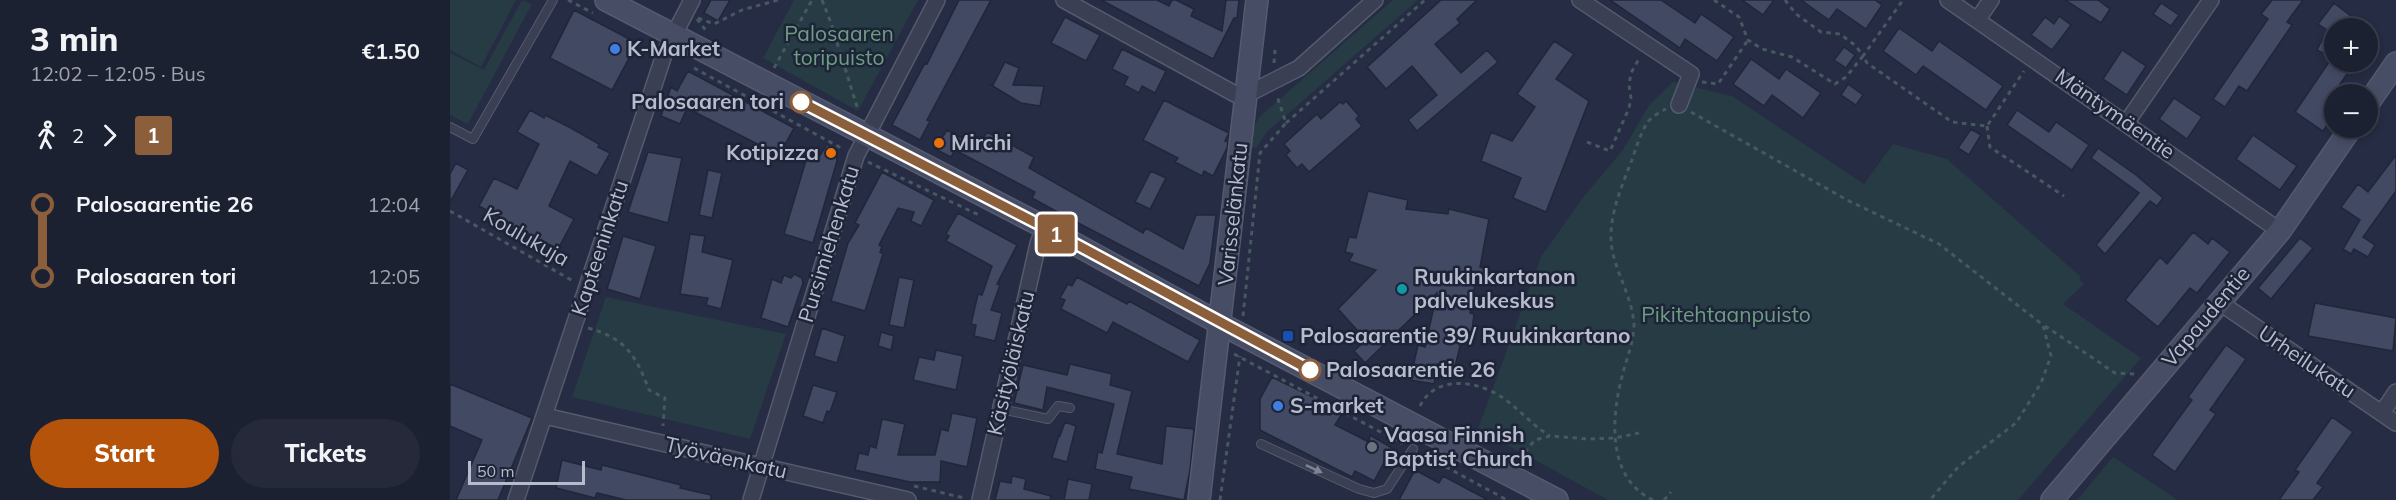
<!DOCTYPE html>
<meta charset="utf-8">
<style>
body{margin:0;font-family:Mulish,sans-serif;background:#25293a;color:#f1f3f6;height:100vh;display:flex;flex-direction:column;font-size:22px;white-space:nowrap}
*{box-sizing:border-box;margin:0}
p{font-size:20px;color:#a0a3ac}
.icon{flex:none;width:33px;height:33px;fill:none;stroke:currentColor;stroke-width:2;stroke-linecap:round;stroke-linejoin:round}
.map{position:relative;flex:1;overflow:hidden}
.details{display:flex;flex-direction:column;background:#1c2132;width:450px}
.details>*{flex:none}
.badge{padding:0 12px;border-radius:4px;font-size:21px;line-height:39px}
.fabs{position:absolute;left:1874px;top:18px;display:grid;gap:12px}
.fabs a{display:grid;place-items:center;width:54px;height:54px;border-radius:50%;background:#1c2132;box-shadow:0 3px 9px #0003,0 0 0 2px #3a3e4d;font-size:30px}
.scale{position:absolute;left:18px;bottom:15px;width:117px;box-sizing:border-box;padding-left:6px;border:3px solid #b7bbcc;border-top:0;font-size:16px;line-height:21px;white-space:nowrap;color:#b7bbcc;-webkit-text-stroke:4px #1e2438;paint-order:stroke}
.map>.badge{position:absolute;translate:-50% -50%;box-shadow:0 0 0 3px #fff}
.legs{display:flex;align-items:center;gap:9px;height:66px;padding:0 30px;font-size:20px}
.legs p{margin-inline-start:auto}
.overview{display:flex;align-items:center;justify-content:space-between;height:102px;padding:0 30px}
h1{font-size:33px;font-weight:800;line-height:45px}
.cta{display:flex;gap:12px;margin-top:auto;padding:12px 30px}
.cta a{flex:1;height:69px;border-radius:36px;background:#b45309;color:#fff;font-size:24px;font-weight:800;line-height:69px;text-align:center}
.cta a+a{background:#25293a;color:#f1f3f6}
ul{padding:0 30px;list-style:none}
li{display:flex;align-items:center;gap:21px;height:72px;font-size:22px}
li i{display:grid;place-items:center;width:9px;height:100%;margin:0 8px;background:currentColor}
li i::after{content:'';width:15px;height:15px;margin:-8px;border:4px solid;border-radius:50%;background:#1c2132}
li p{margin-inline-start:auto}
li:first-child i{background:linear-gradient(#0000 50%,currentColor 0)}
li:last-child i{background:linear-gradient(currentColor 50%,#0000 0)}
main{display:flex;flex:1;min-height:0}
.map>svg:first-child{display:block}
.green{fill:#273b44}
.building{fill:#424963;stroke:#21263a;stroke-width:1.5}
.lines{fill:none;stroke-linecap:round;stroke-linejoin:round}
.lane-casing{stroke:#555a6d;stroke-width:10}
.street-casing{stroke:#555a6d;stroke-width:18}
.secondary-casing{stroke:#555a6d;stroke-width:24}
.path{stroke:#465860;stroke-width:3;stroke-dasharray:4.5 4.5;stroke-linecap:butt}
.lane{stroke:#3a3f53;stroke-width:8}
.street{stroke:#3a3f53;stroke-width:15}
.secondary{stroke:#484d66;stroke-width:21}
.oneway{fill:#7f8396}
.line-1-casing{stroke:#fff;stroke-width:14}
.line-1{stroke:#8b5e3c;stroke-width:9}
.shop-dot{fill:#3f7fe0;stroke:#1e2438;stroke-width:2}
.stop-1-dot{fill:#fff;stroke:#8b5e3c;stroke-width:3}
.food-dot{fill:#e8710a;stroke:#1e2438;stroke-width:2}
.culture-dot{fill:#0f9aa8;stroke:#1e2438;stroke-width:2}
.transit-dot{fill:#1a4fb4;stroke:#1e2438;stroke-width:2}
.worship-dot{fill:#6b7280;stroke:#1e2438;stroke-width:2}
.labels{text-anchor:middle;stroke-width:5;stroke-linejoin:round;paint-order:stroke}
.park-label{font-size:21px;fill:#6d9e82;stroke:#1e2438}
.poi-label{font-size:21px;font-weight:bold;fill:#b7bbcc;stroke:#1e2438;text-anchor:start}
.stop-label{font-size:21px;font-weight:bold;fill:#b7bbcc;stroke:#1e2438;text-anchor:end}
.street-label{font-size:21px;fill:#b7bbcc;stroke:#1e2438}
</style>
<main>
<section class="details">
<div class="overview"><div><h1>3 min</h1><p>12:02 – 12:05 · Bus</p></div><b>€1.50</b></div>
<div class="legs"><svg class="icon" aria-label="walk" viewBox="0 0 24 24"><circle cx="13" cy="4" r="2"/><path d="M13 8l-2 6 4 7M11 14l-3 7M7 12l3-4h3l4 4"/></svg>2<svg class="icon" aria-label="forward" viewBox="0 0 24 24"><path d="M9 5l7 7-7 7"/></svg><b class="badge" style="background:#8b5e3c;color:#fff">1</b></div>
<ul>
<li><i style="color:#8b5e3c"></i><b>Palosaarentie 26</b><p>12:04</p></li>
<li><i style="color:#8b5e3c"></i><b>Palosaaren tori</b><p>12:05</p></li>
</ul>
<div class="cta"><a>Start</a><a>Tickets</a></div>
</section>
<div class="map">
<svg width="1946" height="500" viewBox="0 0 1946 500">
<rect width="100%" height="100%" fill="#252c43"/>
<!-- green -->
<path class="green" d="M0,0H66L31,67L0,50Z
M72,0L82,4L18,124L0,115V53L34,70Z
M344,0H468L408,111L313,58Z
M943,0H968L817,132L806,148L800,147L801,132L809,117Z
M1223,82L1282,96L1414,184L1443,144L1497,159L1631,277L1629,279L1634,284L1613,304L1691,358L1568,500H1158L1028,429L1091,257L1131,200L1172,151L1200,104Z
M156,297L336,334L300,439L122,397Z
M1663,457L1728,500H1627Z"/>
<!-- building -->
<path class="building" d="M261,0H280L268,21L254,13Z
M509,0H541L477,120L480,121L470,140L442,125L475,63L477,64Z
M651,0H707L719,6L722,0H726L744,9L741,16L772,31L776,0H789L787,18H784L763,59Z
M991,0H1027L1007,19L1010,23L985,44L1011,73L1037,50L1048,62L967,131L958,120L987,95L962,66L936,89L917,67Z
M1160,0H1211L1245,23L1251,14L1284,37L1267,61L1235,39L1230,48Z
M1292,0H1324L1313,15Z
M1351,0H1425L1432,5L1416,29L1387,9L1379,20Z
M1615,0H1648L1660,9L1651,23Z
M1822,0H1853L1837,22L1842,25L1797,91L1789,86L1775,107L1763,99L1818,19L1811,14Z
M1711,3L1729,15L1721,26L1703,14Z
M1884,3L1906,20L1899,28H1884V59L1867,50L1877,30L1868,24Z
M124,10L187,43L162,90L100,58Z
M1609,16L1621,25L1602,50L1581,35L1595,17L1604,24Z
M615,17L650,35L636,61L601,43Z
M1449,28L1482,51L1489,41L1553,86L1536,110L1473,66L1466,75L1433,51Z
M1104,41L1124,54L1106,79L1139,101L1096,212L1063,198L1071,178L1031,161L1041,132L1062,141L1085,107L1067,94Z
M1394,47L1405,55L1396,68L1384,60Z
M672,49L716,71L705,93L692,86L689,93L674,85L678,77L662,69Z
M1672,50L1696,66L1677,95L1653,79Z
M1301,59L1329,79L1336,69L1371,93L1353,118L1322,95L1314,106L1283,84Z
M555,62L569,68L563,85L594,86L590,106L571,103L541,85H543Z
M1879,62H1910L1900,76L1897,74L1874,107L1884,115L1873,131L1845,112Z
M238,71L344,128L329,155L237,108L230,124L211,116L221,87L227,91Z
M1398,84L1413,95L1406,105L1391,95Z
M1724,98L1752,117L1737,139L1709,119Z
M714,100L779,133L775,141L778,142L777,148L763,176L754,171L752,176L725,162L728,158L693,140Z
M896,101L909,116L906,119L912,126L859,172L852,164L847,168L836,155L840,151L834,144L867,114L871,119L890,102L893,104Z
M80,110L94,118L95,115L119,127L149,144L148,147L160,153L147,176L120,161L99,206L124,219L108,249L51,221L52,218L29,206L44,178L67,189L89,144L67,132Z
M1567,110L1599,132L1606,122L1639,145L1622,170L1557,125Z
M1521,129L1531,135L1519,155L1508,148Z
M497,130L529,147L537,132L584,157L579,168L693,233L696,228L733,249L746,215H766L760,263L749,286L611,214L582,198L585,192L505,150L501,157L485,149Z
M1803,135L1847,166L1830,190L1786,159Z
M377,144L386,152L387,161L363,243L334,234L357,157L367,160Z
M1648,148L1686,175L1713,198L1707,206L1700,201L1655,254L1646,245L1689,193L1641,158Z
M198,152L232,158L218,223L178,212Z
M1946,155V191L1913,237L1925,245L1918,257L1904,249L1901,254L1893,249L1910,220L1891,207L1908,184L1918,192Z
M6,163L18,170L0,202V174Z
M258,170L272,173L262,218L249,215Z
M701,171L716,178L700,209L685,202Z
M432,172L484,200L471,226L461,221L464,212L448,208L429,245L432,247L430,252L433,254L415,311L381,301L398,243L409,225L405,223Z
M918,191L958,200L956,209L998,214L999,209L1039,219L1030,267L1037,269L1033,285L1025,284L1020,313L1024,314L1022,332L1014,331L1005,366L987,364L984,384L960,380L968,345L975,347L987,293L915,363L904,351L916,340L888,309L926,270L899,261L903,254L895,252L899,237L906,238Z
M508,213L567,245L547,284L550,285L541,310L552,313L545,341L524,336L526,325L521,324L528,294L532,295L542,266L496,241L499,236L496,234Z
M1743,232L1758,244L1762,238L1780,252L1747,293L1740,288L1708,327L1675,300L1710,257L1717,264Z
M240,234L255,236L252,252L283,260L271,309L256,305L258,298L230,294Z
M173,236L206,246L190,299L157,289Z
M1850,238L1863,248L1821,299L1808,288Z
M344,274L352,278L353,283L338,327L311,318L322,279L331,283L334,275L341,278Z
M449,277L464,280L454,328L439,325Z
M627,277L677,304L679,301L750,340L738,362L663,322L657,333L611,309L615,300L610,298L618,284L622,286Z
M1865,303L1946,318L1943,351L1858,336Z
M372,328L395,336L387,363L364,356Z
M431,332L444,336L441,350L428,346Z
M1776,345L1796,359L1760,410L1766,414L1725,472L1702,455L1742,400L1738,397Z
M486,350L513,356L506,390L463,380L469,357L484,360Z
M620,364L662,374L660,385L682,391L667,454L712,464L716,426L744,429L740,470L734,500L679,489L682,477L645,469L648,452L652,453L664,404L597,387L593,410L564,403L573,365L617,375Z
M822,377L893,412L885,425L919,442L920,435L942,448L924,481L905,471L902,477L810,430V399Z
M0,384L82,418L48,500H6L32,440L0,426Z
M363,385L387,392L380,412L377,411L373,423L353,416Z
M502,413L527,418L517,467L491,461L490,482H460L405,470L409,453L418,455L420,446L426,448L432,419L455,424L448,455H485L491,429L498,431Z
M1882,417L1903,432L1867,483L1873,487L1863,500H1829L1849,472L1845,470Z
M615,422L626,426L617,462L602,458L609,435L610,436Z
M112,460L151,470L152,465L231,485L230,488L261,495V500H176L147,493L145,498L106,488Z
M965,470L989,483L993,476L1038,500H949Z
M562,476L576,479L574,489L601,496L600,500H545L550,481L561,483Z
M618,479L642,484L639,500H614Z"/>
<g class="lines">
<defs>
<path id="lane" d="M0,127L23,139L103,0
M551,409L598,419L608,406L620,408
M811,444L909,489L924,493L937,489L963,449"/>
<path id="street" d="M614,0L785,94L796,95L849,68L925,0
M1130,0L1241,74L1229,105
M1498,0L1830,231
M1528,19L1541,0
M1677,122L1761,0
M1769,302L1946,423
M1932,413L1946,392
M95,416L458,500
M66,500L215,52L242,0
M301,500L406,156L487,0
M530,500L588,244L594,227"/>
<path id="secondary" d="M156,0L594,227L771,324L1107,500
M1917,105L1946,63
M749,500L807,0
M1602,500L1830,231L1901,128"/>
</defs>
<!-- lane casing -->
<use href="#lane" class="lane-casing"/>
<!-- street casing -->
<use href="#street" class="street-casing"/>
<!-- secondary casing -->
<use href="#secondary" class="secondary-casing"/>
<!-- path -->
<path class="path" d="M118,0L143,13
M372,0L381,23L408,110
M1264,0L1289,17L1298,40L1312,49L1342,57L1385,84L1396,77L1413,56L1417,63L1502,122L1537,126L1574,71
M1335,0L1346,14L1371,32L1390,34L1406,46L1413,56L1453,0
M248,18L264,24L292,10L328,0
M247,19L257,32
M824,63L825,50
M244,68L393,149
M324,68L362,0
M1252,82L1268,84L1298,40
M1241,112L1397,200L1489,244L1593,325L1601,356L1591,383L1578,404L1566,423L1508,467L1480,500
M836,123L975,0
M1537,126L1540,147L1614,196
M1137,142L1160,151L1179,108L1181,98L1179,85L1181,73L1190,57
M418,162L531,216
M0,211L123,281
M793,316L810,153L836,123L827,96
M1595,326L1665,373L1685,374
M138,328C175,338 186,355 199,390L215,398L213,426
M784,354L953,444
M970,406C986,373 1031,381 1056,400C1072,412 1082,425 1100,436
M972,454L1057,500
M1069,459L1085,440L1100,436L1139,439L1165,438L1189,433
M464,486L514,498L515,496
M770,500L790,356
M1203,500C1156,478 1161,416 1173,373C1177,357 1184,341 1184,324C1182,299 1169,278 1163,254C1155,222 1172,186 1183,157C1187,145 1191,133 1197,123C1201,117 1210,112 1216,109
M1214,500L1221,492"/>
<!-- lane -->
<use href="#lane" class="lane"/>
<!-- street -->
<use href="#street" class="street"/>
<!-- secondary -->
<use href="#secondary" class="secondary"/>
</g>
<!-- one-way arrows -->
<defs><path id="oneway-solid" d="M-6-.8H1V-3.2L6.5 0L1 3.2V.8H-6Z" transform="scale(1.5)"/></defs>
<use class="oneway" href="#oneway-solid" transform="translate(864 469) rotate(25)"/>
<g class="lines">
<defs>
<path id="line-1" d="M351,102L594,227L860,370"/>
</defs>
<!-- line-1 casing -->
<use href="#line-1" class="line-1-casing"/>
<!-- line-1 -->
<use href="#line-1" class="line-1"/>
</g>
<!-- markers -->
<g class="shop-dot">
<circle cx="165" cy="49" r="6"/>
<circle cx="828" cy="406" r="6"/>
</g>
<g class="stop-1-dot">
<circle cx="351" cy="102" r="10"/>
<circle cx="860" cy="370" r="10"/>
</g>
<g class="food-dot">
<circle cx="489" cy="143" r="6"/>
<circle cx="381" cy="153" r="6"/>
</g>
<circle class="culture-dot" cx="952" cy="289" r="6"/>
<rect class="transit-dot" x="832" y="330" width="12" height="12" rx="3"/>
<circle class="worship-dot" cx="922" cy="447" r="6"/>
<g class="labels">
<!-- park labels -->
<g class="park-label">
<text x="389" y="41">Palosaaren<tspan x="389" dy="24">toripuisto</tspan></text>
<text x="1276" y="322">Pikitehtaanpuisto</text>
</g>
<!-- poi labels -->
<g class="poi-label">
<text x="177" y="56">K-Market</text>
<text x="501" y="150">Mirchi</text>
<text x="369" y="160" text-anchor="end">Kotipizza</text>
<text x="964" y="284">Ruukinkartanon<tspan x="964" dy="24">palvelukeskus</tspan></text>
<text x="850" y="343">Palosaarentie 39/ Ruukinkartano</text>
<text x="840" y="413">S-market</text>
<text x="934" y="442">Vaasa Finnish<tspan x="934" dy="24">Baptist Church</tspan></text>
</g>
<!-- stop labels -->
<g class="stop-label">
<text x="334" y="109">Palosaaren tori</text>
<text x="876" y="377" text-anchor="start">Palosaarentie 26</text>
</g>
<!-- street labels -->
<g class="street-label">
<text transform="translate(1665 114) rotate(35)" y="7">Mäntymäentie</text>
<text transform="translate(783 214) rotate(-84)" y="7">Varisselänkatu</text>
<text transform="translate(76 237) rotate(30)" y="7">Koulukuja</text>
<text transform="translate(379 244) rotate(-73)" y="7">Pursimiehenkatu</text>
<text transform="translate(150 248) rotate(-72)" y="7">Kapteeninkatu</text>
<text transform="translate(1756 317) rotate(-50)" y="7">Vapaudentie</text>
<text transform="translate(1857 362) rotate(34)" y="7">Urheilukatu</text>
<text transform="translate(561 363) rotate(-77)" y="7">Käsityöläiskatu</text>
<text transform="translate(276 458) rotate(13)" y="7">Työväenkatu</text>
</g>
</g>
</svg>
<div class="fabs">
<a>+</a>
<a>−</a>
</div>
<div class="scale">50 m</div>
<b class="badge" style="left:606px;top:234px;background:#8b5e3c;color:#fff">1</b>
</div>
</main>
